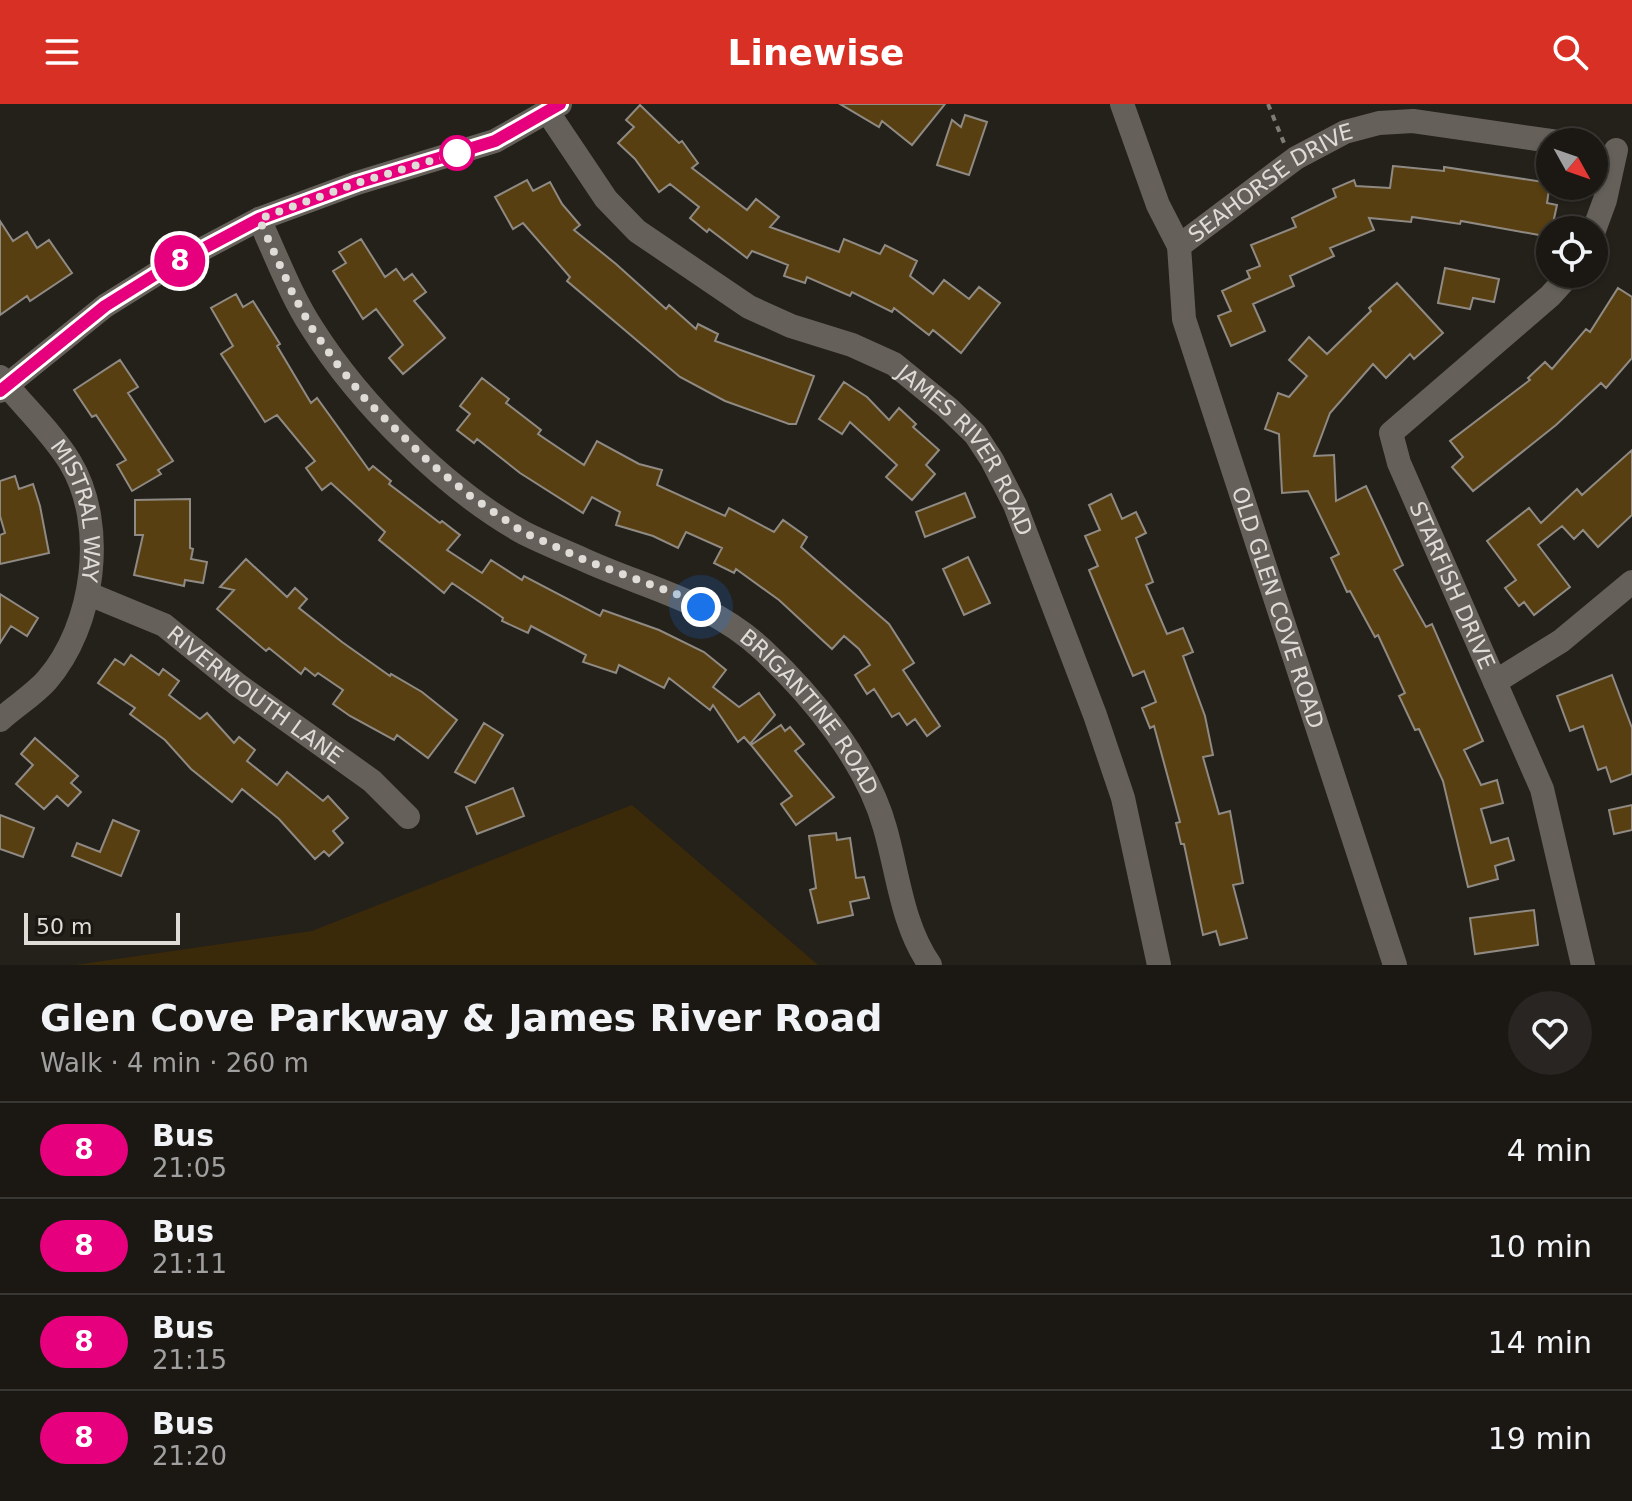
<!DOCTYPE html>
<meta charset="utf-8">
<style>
body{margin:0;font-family:"DejaVu Sans",sans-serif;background:#282522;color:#f1f3f6;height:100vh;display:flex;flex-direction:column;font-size:30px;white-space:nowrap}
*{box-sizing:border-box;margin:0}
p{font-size:26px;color:#a0a0a0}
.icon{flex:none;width:44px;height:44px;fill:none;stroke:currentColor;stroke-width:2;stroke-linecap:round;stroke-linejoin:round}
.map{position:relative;height:861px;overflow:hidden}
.sheet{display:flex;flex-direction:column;background:#1b1814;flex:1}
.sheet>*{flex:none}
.badge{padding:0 16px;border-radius:26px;font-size:28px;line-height:52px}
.needle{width:52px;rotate:130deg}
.buttons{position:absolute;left:1536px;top:24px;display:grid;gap:16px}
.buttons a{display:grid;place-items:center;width:72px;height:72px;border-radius:50%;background:#1b1814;box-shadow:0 2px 6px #0004,0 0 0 2px #393734;font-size:40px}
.scale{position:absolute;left:24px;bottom:20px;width:156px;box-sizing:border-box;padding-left:8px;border:4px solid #dfdcd8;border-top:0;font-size:22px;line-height:28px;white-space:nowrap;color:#dfdcd8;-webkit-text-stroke:6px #1a1611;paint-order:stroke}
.you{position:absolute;width:40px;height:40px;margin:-20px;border:6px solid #fff;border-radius:50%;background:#1a73e8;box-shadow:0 0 0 12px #1a73e833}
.map>.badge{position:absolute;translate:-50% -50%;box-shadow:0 0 0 4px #fff}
.round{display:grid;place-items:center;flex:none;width:84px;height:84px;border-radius:42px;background:#282522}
.headline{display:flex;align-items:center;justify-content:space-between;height:136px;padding:0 40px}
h1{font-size:38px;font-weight:700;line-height:60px}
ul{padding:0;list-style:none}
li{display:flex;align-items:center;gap:24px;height:96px;padding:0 40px;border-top:2px solid #393734}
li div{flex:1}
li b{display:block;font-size:30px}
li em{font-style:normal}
li .badge{min-width:88px;font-weight:700;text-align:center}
header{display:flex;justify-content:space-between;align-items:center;height:104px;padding:0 40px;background:#d93025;color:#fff;font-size:36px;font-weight:700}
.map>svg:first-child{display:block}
.green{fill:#3b2a0a}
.building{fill:#583f11;stroke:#8f8a83;stroke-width:2}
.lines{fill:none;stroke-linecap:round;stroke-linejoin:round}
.path{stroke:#7f7c77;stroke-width:4;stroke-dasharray:6 6;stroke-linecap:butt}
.minor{stroke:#65615a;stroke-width:24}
.line-casing{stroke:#fff;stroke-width:18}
.line{stroke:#e6007e;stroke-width:12}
.walk{stroke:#dfdcd8;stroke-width:8;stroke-dasharray:0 14.4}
.stop-dot{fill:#fff;stroke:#e6007e;stroke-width:4}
.labels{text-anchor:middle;stroke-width:6;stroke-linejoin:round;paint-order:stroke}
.street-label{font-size:22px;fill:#dfdcd8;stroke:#1a1611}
</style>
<header><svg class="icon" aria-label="menu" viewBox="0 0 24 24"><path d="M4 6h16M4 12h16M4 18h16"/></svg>Linewise<svg class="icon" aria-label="search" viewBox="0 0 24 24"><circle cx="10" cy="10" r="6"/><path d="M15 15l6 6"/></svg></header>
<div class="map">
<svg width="1632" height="861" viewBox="0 0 1632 861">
<rect width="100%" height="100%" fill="#24201a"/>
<!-- green -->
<path class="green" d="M632,701L818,861H75L312,827Z"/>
<!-- building -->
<path class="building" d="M840,0H945L912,41L882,17L879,23Z
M640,1L679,39L682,37L698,59L692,64L747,106L756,95L779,113L770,123L839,148L844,135L880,150L885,141L917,157L910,172L933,190L944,176L969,195L979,183L1000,199L961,249L933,226L929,231L894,204L892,208L852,188L850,192L807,173L805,179L784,172L788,161L752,147L747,154L709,125L707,128L690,114L699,103L670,80L659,88L635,55L618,39L634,23L626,16Z
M965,11L987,18L969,71L937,61L952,16L961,23Z
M1393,62L1444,67V63L1550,79L1547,99L1557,101L1550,133L1461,117L1460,120L1412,113L1411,118L1369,114L1374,126L1330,144L1334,152L1290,172L1294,182L1253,200L1265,227L1231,242L1218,212L1231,207L1222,187L1250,174L1247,167L1260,162L1251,141L1296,123L1292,114L1336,93L1333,85L1354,76L1356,82L1390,84Z
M527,76L533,87L550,78L562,100L580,121L574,126L616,160L666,205L669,201L696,225L698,220L718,230L715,237L814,272L796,320H789L725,297L680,273L567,177L570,173L523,119L513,125L495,93Z
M0,117L13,137L27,128L37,144L49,136L72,169L30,197L27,192L0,211Z
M361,135L385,173L396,165L404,176L412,170L426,188L414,197L445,234L403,270L389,254L403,241L376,205L363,215L333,167L346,159L339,148Z
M1445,164L1499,175L1494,198L1473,194L1470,205L1438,199Z
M1397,179L1443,229L1414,255L1410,250L1386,274L1373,260L1330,309L1314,352L1334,351L1336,397L1366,382L1403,461L1394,466L1426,523L1432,520L1483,637L1464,646L1481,681L1497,676L1503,699L1481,705L1491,739L1508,734L1514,756L1495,762L1498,775L1468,783L1443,677L1419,625L1415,626L1399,592L1405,589L1378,531L1375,533L1350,487L1347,488L1331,454L1339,450L1308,387L1282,389L1279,330L1265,325L1278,289L1289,293L1307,272L1289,256L1309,233L1327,250L1371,207L1369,204Z
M1618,184L1632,193V254L1606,284L1601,279L1556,321L1473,387L1452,363L1463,353L1450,337L1530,276L1528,274L1545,258L1552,265L1586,225L1590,228Z
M236,190L243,203L253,197L280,240L277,242L311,299L317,294L369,366L373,362L391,377L389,380L440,419L442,417L460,431L447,446L482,469L491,456L522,476L524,472L600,512L603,506L659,526L704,548L726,566L713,583L739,603L759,589L775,611L750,640L744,633L738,638L713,601L710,606L669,574L664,584L619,561L616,569L583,558L586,551L531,522L528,529L502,517L503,514L452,479L444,489L379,436L385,428L331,379L322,386L306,364L315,357L277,311L265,318L221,250L233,242L211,204Z
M120,256L138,283L128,289L173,357L158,366L161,370L132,387L117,361L126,356L96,311L92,313L74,286Z
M482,274L509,295L506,299L541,326L538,330L584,361L597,337L639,360L662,366L657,381L725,412L729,404L774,428L783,416L807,433L801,443L889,520L914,559L903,566L940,622L927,632L915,615L907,621L899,609L892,613L874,585L867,590L855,571L870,561L859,545L844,532L832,545L779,496L736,465L734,469L714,459L722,444L686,428L678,444L653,432L616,421L620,408L592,393L583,409L520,369L477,335L474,339L457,326L470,310L460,302Z
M844,278L867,293L889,316L899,304L916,320L913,323L939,346L926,361L935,370L912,396L886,373L897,361L850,318L842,330L819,315Z
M1632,346V411L1598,443L1583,426L1574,435L1562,422L1538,441L1570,483L1534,511L1524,498L1519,502L1505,484L1516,476L1487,437L1529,404L1541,419L1577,385L1582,391Z
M15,372L19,385L33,380L40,402L49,449L0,460V431L5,429L0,412V377Z
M965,389L975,413L925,433L916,408Z
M1111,390L1122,415L1136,408L1146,429L1136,434L1153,478L1146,481L1167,530L1183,524L1193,548L1183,552L1205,612L1213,651L1203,653L1219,710L1230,707L1243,779L1233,781L1247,834L1220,841L1216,827L1203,831L1184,740H1181L1176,719L1180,718L1154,622L1150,624L1142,604L1156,598L1144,567L1133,572L1089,466L1098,462L1085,432L1100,426L1089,401Z
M190,395V444L193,445L191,455L207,458L203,479L185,476L184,482L134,471L143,431H135V396Z
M968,453L990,499L964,511L943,465Z
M246,455L287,493L295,484L307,495L299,504L342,538L390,572L391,570L422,588L457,616L428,654L397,631L394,636L350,612L333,600L343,586L318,569L315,572L305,564L301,570L269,544L266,547L217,505L234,486L220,483Z
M0,490L38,514L27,532L11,522L0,539Z
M131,551L159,571L163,565L179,577L169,591L200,615L207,609L234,639L239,633L255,646L247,657L277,681L287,668L323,697L328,692L348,714L333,727L343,739L329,752L324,747L315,755L279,715L242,685L232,698L191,665L165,636L130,610L135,604L98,579L115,555L124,561Z
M1612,571L1632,624V670L1611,678L1606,663L1598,666L1583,622L1570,627L1557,592Z
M484,619L503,631L475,679L455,668Z
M781,621L785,627L790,623L804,640L795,647L834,693L796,721L781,700L792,692L751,641Z
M35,634L78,672L71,679L81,688L68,702L57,692L44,705L16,680L33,661L21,650Z
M513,684L524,712L477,730L466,703Z
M1632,701V726L1614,730L1609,706Z
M0,711L34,724L23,753L0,745Z
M113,716L139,727L121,772L72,752L77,739L100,748Z
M836,729L837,736L850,734L856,774L864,773L869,794L850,798L853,811L818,819L810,786L816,784L809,732Z
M1534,806L1538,841L1475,850L1470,814Z"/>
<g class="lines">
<!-- path -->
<path class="path" d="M1268,0L1284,39"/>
<!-- minor -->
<g class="minor">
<path id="s1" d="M1122,0L1158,101L1179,142L1184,215L1395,861"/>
<path id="s2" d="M547,7L606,95L637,127L749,203L791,222L852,241L894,260L948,304L975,330L992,356L1015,401L1095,611L1123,694L1159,861"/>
<path id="s3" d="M259,115C276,151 290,190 312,224C360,300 445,385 524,429C542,438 561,446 580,454C644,484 708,495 763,546C812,592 867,658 885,724C898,769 902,821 930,861"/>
<path d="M1594,126L1605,96L1616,46"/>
<path id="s4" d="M1179,142L1296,54L1345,28L1379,19L1413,17L1558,38"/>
<path id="s5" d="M1570,170L1550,192L1391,329L1399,359L1542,685L1583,861"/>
<path id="s6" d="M0,273C23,302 51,327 70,358C108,421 94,522 47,576C34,591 15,602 0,616"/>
<path d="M0,287L105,202L161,167L259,115L357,79L495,37L560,0"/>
<path id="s7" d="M89,490L164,521L238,581L372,677L408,713"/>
<path d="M1495,578L1561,537L1632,478"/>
</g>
</g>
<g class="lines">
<defs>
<path id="line" d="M0,287L105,202L161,167L259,115L357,79L495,37L560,0"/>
</defs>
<!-- line casing -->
<use href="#line" class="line-casing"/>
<!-- line -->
<use href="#line" class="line"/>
<!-- walk -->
<path class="walk" d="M457,49L357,79L259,115L293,190L311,223L337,260L366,296L429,358L469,391L523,428L587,457L684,493L701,503"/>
</g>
<!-- markers -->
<circle class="stop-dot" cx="457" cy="49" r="16"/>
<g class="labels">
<!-- street labels -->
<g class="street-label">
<text dy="8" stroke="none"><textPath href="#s4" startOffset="112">SEAHORSE DRIVE</textPath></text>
<text dy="8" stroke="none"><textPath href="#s2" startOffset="556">JAMES RIVER ROAD</textPath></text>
<text dy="8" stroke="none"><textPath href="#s6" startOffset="160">MISTRAL WAY</textPath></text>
<text dy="8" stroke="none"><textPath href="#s5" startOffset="404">STARFISH DRIVE</textPath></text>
<text dy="8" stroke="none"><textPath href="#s1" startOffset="530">OLD GLEN COVE ROAD</textPath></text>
<text dy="8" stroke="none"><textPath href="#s7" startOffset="196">RIVERMOUTH LANE</textPath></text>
<text dy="8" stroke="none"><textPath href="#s3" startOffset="764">BRIGANTINE ROAD</textPath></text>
</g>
</g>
</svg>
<div class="buttons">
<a><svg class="needle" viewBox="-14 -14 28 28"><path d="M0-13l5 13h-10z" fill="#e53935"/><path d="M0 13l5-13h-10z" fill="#a0a0a0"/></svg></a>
<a><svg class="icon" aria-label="locate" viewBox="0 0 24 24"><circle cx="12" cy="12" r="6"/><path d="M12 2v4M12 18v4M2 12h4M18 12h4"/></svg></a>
</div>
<div class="scale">50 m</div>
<div class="you" style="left:701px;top:503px"></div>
<b class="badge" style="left:180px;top:157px;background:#e6007e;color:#fff">8</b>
</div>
<section class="sheet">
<div class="headline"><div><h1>Glen Cove Parkway &amp; James River Road</h1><p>Walk · 4 min · 260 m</p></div><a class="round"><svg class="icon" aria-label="heart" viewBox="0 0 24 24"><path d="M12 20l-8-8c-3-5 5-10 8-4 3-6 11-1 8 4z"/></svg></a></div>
<ul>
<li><span class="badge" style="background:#e6007e;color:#fff">8</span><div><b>Bus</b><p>21:05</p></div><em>4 min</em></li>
<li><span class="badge" style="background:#e6007e;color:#fff">8</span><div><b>Bus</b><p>21:11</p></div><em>10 min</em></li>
<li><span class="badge" style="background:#e6007e;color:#fff">8</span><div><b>Bus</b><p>21:15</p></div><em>14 min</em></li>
<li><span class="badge" style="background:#e6007e;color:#fff">8</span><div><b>Bus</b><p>21:20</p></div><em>19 min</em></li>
</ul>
</section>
